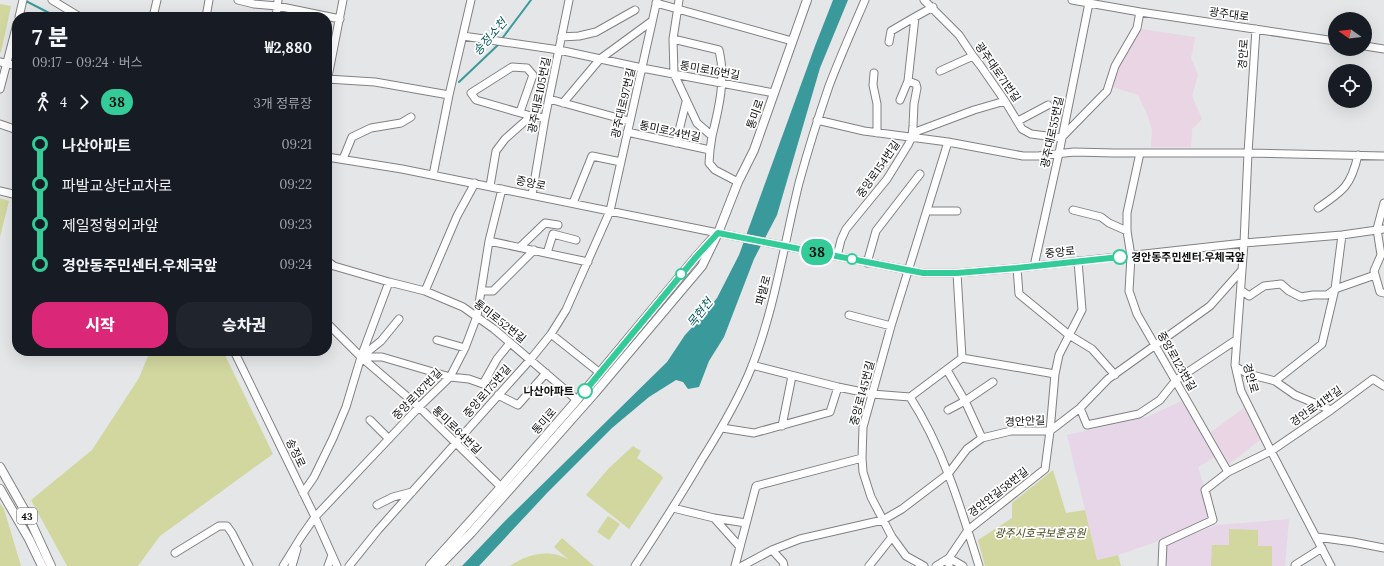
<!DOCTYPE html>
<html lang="ko">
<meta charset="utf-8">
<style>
body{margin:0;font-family:Lora,"Noto Sans KR",serif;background:#20242c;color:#f1f3f6;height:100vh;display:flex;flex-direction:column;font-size:15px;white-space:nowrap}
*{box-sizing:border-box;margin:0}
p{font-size:13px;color:#9ea1a6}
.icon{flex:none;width:22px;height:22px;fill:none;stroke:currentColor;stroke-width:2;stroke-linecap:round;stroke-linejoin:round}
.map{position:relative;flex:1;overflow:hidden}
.side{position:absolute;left:12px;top:12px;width:320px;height:344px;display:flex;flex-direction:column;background:#171b24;border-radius:16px;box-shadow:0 4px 16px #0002}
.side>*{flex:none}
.badge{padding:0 8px;border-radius:13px;font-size:14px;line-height:26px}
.needle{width:26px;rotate:284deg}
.buttons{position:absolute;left:1328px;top:12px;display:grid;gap:8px}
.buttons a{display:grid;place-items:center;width:44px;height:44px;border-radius:50%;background:#171b24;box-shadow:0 4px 16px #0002;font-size:20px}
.map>.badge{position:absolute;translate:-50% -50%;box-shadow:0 0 0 2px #fff}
.legs{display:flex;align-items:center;gap:6px;height:44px;padding:0 20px;font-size:13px}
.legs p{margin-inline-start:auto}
.overview{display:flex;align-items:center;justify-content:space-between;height:68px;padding:0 20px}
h1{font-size:22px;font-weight:800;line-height:30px}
.action{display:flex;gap:8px;margin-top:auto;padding:8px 20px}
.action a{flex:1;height:46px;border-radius:16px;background:#db2777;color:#fff;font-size:16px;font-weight:800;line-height:46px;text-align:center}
.action a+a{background:#20242c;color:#f1f3f6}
ul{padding:0 20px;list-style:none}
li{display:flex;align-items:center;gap:14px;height:40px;font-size:15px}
li i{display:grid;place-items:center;width:6px;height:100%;margin:0 5px;background:currentColor}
li i::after{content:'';width:10px;height:10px;margin:-5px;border:3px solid;border-radius:50%;background:#171b24}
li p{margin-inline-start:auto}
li:first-child i{background:linear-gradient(#0000 50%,currentColor 0)}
li:last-child i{background:linear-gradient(currentColor 50%,#0000 0)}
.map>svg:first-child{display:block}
.education{fill:#e6d6e8}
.medical{fill:#e9d5e4}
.green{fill:#d1d79e}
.water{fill:#3a999b}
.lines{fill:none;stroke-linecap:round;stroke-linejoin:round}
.stream{stroke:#3a999b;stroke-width:2}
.minor-casing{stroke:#818183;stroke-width:9}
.major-casing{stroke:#818183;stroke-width:10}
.minor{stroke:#fff;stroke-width:7}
.major{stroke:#fff;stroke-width:8}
.line-1-casing{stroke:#fff;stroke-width:9}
.line-1{stroke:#3c9;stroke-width:6}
.stop-1-dot{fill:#fff;stroke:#3c9;stroke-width:2}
.labels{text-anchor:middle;stroke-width:3.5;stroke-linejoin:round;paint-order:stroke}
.shield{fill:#fff;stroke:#565656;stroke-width:1}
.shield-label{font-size:10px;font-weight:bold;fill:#0d0e0e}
.street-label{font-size:11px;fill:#0d0e0e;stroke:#fff}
.stop-label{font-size:11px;font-weight:bold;fill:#0d0e0e;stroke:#fff;text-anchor:start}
.park-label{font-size:11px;font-style:italic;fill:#444715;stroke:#fff}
.water-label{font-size:12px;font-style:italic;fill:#055a5b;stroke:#fff}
</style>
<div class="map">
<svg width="1384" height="566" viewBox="0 0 1384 566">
<rect width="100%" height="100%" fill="#e5e6e7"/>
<!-- education -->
<path class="education" d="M1186,399L1218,455L1198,467L1214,517L1162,540L1118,555L1097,560L1067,435L1147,417Z
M1289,519L1285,566H1165L1167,544L1217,525Z"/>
<!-- medical -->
<path class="medical" d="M1142,29L1195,37L1191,58L1198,75L1192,96L1202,119L1192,129L1191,147H1151L1152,130L1147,114L1138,95L1113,87V74L1116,66Z
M1244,408L1260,440L1229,464L1211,432Z"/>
<!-- green -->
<path class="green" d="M0,4L11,6L1,52L0,53Z
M0,198L9,201L0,237Z
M150,351H223L273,454L160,536L138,566H67L31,500L92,450L139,378Z
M633,446L641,451L637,458L661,475L663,478L629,529L586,495L609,468Z
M1053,470L1066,513L1085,510L1097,560L1118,555L1121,566H985L978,540L1012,518V503Z
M0,503L4,509L21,566H0Z
M608,516L620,524L609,540L597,532Z
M1229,529L1258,530V546H1272V566H1211L1212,545H1229Z
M562,538L594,566H510C527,554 550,548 569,560L554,547Z"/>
<!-- water -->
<path class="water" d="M833,0H848L820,68L777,215L754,259L724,337L709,361L699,387L688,389L683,382L676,380L649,397L612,428L547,493L479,566H462L505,521L667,362L685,335L699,320L717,298L739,255L815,46Z"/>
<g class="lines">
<!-- stream -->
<path class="stream" d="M24,0L57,17
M501,40L531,0
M459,82L499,44"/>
<defs>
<path id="minor" d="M52,0L80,17
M238,0L254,4L277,6L340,19
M679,0L673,39L674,74L697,123L712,136L710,150
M924,0L959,35L973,56L980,65L1005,101L1022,129L1031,134L1039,135L1061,138L1107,91L1115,66L1137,28L1140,12
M1072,0L1140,12L1335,41
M656,3L792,41
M19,17L23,0
M153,17L157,0
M206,17L209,0
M276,17L278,0
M1256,29L1248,153L1244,243L1235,365L1241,391L1271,451L1331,566
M463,36L559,50L642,68L774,93
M561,37L579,36L596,32L635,10
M673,39L719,50C726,79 719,108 712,136
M889,42L891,31L915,17
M1365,46L1384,49
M0,62L17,66
M940,71L973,56
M874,73L873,85L877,104V133
M327,79L375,82L449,95
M327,82L343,0
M0,89L17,24
M549,99L629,121
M900,100L908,81
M563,103L600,59L652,21
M520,112L533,75L527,68L512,67L471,93L476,100L531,116L545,118
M817,120L864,131L948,142L1023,156H1038L1074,152L1114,153H1248L1384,156
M1018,121L1048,105
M0,124L17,130
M627,132L710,150L709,163L715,170L738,182
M912,137L918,131L974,110L1005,101
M676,143L686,102
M1140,153L1127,213V231L1131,256L1129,291L1137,314L1228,472
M327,157L402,169L718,233L923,273H957L1017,268L1244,243L1342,235L1384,229
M343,159L352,137L371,128L401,123L411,117
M433,175L449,95L471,0
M490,186L496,151L505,139L531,116
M0,191L17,195
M532,195L545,118L569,0
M573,203L592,156L621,162
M1384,203L1377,229L1381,255L1374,271L1380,292L1384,293
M1318,208C1343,191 1351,186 1358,155
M1073,210L1101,217L1109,223L1127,231
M927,211H957
M489,241L588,262
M520,247L545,223L558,225
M547,253L553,234L576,240
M837,256L841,240L846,229L887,179L908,145L912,137L913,126L914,104L917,88L916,84L908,81L915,17L933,7
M327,261L334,266L389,282L425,291L463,307L494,329L577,400
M867,263L876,231L920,174
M1034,266L1059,153L1089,3
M1017,268L1019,294L1069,335L1092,349L1115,375
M1241,290L1249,296L1264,286L1281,284L1289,291L1301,297L1313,295H1327L1335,289L1375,275
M425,291L457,216L475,183
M481,291H493L534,250
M849,315L891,326
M327,323L361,357L419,407L501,487
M551,334L600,373
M437,340L465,348
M234,351L315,517L337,566
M361,357H382L450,377L469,379L483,384L497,359L510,343
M361,357L381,341L399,319
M962,358L1055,374
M752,365L838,387L872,394L910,397C943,448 961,508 979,566
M1236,367L1248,374L1275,381L1295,395L1331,410
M947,370L965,401L982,438
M1275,381L1322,344L1335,289L1342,235
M498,395L518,405L546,373
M910,397L962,358L957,273
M1080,408L1087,425L1139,414L1160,400L1176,380L1236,340
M948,410L965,401L993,382
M370,420L389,439
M782,426L792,376
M722,428L754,433L830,412L838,387
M303,493L314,477L333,438L346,407L361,357L389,282
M377,505L393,497L412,492
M673,508L714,518L740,547
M714,518L746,523
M1317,537L1353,542L1384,548
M772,550L783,562L784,566
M175,553L219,526H227L232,533L249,566
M283,566L301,537L315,517L419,407L450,377L465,348L477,316L489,241L502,189
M292,566L297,549
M328,566L332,555
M349,566L378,530L530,360L551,334L566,310L610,211L657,0
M635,566C658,531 680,497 701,461C720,431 739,399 752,366C775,307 784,244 799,183C808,150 818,118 829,86C840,57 853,28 865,0
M735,566L756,486L862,458
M742,566L772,550L800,539L883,520L902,509L948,474L967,449L982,438L1011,431H1050L1080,408L1108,379L1210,306L1241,271
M869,566L892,537
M924,566L906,556L892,537L871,497L863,472L862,458L863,427L891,326L948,142
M936,566L949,558L963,566
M949,566V558L968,530L1045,469L1050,431L1055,374L1059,355L1082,310L1078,261
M1162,566L1163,543L1213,520L1205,490L1228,472L1271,451L1331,410L1373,379L1384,386
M1295,566V565L1322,548"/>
<path id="major" d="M0,467L29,518L51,566
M0,489L29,539L42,566
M430,566L501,487L577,400L696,257L712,239
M439,566L471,533L594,394L702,266L718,233L738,182L754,150L807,0"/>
</defs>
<!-- minor casing -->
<use href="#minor" class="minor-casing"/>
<!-- major casing -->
<use href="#major" class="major-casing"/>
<!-- minor -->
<use href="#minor" class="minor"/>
<!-- major -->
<use href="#major" class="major"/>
</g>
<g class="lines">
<defs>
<path id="line-1" d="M585,391L696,257L718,233L923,273H957L1017,268L1120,257"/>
</defs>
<!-- line-1 casing -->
<use href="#line-1" class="line-1-casing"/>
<!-- line-1 -->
<use href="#line-1" class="line-1"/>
</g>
<!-- markers -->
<g class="stop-1-dot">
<circle cx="1120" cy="257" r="7"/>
<circle cx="852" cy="259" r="5"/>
<circle cx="681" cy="274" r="5"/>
<circle cx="585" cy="391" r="7"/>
</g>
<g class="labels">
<!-- shield labels -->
<rect class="shield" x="17" y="508" width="20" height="16" rx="3"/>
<g class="shield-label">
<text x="27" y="520">43</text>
</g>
<!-- street labels -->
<g class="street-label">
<text transform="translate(1229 14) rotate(8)" y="4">광주대로</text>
<text transform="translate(1243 54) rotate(-86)" y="4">경안로</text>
<text transform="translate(710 70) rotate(10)" y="4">통미로16번길</text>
<text transform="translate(998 72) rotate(55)" y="4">광주대로71번길</text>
<text transform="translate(539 95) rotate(-79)" y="4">광주대로105번길</text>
<text transform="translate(623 103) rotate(-77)" y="4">광주대로97번길</text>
<text transform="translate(755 114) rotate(-71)" y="4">통미로</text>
<text transform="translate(670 131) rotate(12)" y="4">통미로24번길</text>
<text transform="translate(1052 132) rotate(-78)" y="4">광주대로55번길</text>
<text transform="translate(878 169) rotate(-55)" y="4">중앙로154번길</text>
<text transform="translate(531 183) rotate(12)" y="4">중앙로</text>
<text transform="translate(1060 252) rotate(-6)" y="4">중앙로</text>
<text transform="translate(763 290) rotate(-75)" y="4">파발로</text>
<text transform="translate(500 321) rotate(38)" y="4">통미로52번길</text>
<text transform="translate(1177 361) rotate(60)" y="4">중앙로123번길</text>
<text transform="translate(1251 378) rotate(74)" y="4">경안로</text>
<text transform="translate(487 391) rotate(-49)" y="4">중앙로175번길</text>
<text transform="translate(862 393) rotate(-75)" y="4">중앙로145번길</text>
<text transform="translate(417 394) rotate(-46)" y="4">중앙로187번길</text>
<text transform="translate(1316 406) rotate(-35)" y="4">경안로41번길</text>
<text transform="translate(544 421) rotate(-49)" y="4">통미로</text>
<text transform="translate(1025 421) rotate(-3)" y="4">경안안길</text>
<text transform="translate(457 430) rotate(44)" y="4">통미로64번길</text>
<text transform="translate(296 453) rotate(64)" y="4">송정로</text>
<text transform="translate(998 492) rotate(-38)" y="4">경안안길58번길</text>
</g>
<!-- stop labels -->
<g class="stop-label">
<text x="1131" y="261">경안동주민센터.우체국앞</text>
<text x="574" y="395" text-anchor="end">나산아파트</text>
</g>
<!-- park labels -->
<g class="park-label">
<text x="1040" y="537">광주시호국보훈공원</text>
</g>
<!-- water labels -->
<g class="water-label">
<text transform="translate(490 37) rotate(-49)" y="4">송정소천</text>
<text transform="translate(700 313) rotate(-52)" y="4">목현천</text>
</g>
</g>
</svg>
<div class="buttons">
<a><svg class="needle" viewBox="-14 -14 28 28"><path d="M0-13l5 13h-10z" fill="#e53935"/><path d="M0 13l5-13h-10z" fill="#9ea1a6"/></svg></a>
<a><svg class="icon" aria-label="locate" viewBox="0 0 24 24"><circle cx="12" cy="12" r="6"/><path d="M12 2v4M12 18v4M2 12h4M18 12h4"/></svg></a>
</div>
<b class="badge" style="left:817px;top:252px;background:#3c9;color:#111">38</b>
<section class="side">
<div class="overview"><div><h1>7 분</h1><p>09:17 – 09:24 · 버스</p></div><b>₩2,880</b></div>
<div class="legs"><svg class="icon" aria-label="walk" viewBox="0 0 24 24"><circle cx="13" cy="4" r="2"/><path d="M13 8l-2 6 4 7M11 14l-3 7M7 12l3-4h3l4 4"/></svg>4<svg class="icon" aria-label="forward" viewBox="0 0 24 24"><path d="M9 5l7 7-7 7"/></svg><b class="badge" style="background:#3c9;color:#111">38</b><p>3개 정류장</p></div>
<ul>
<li><i style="color:#3c9"></i><b>나산아파트</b><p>09:21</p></li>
<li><i style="color:#3c9"></i><span>파발교상단교차로</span><p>09:22</p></li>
<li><i style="color:#3c9"></i><span>제일정형외과앞</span><p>09:23</p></li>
<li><i style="color:#3c9"></i><b>경안동주민센터.우체국앞</b><p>09:24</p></li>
</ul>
<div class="action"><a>시작</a><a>승차권</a></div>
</section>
</div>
